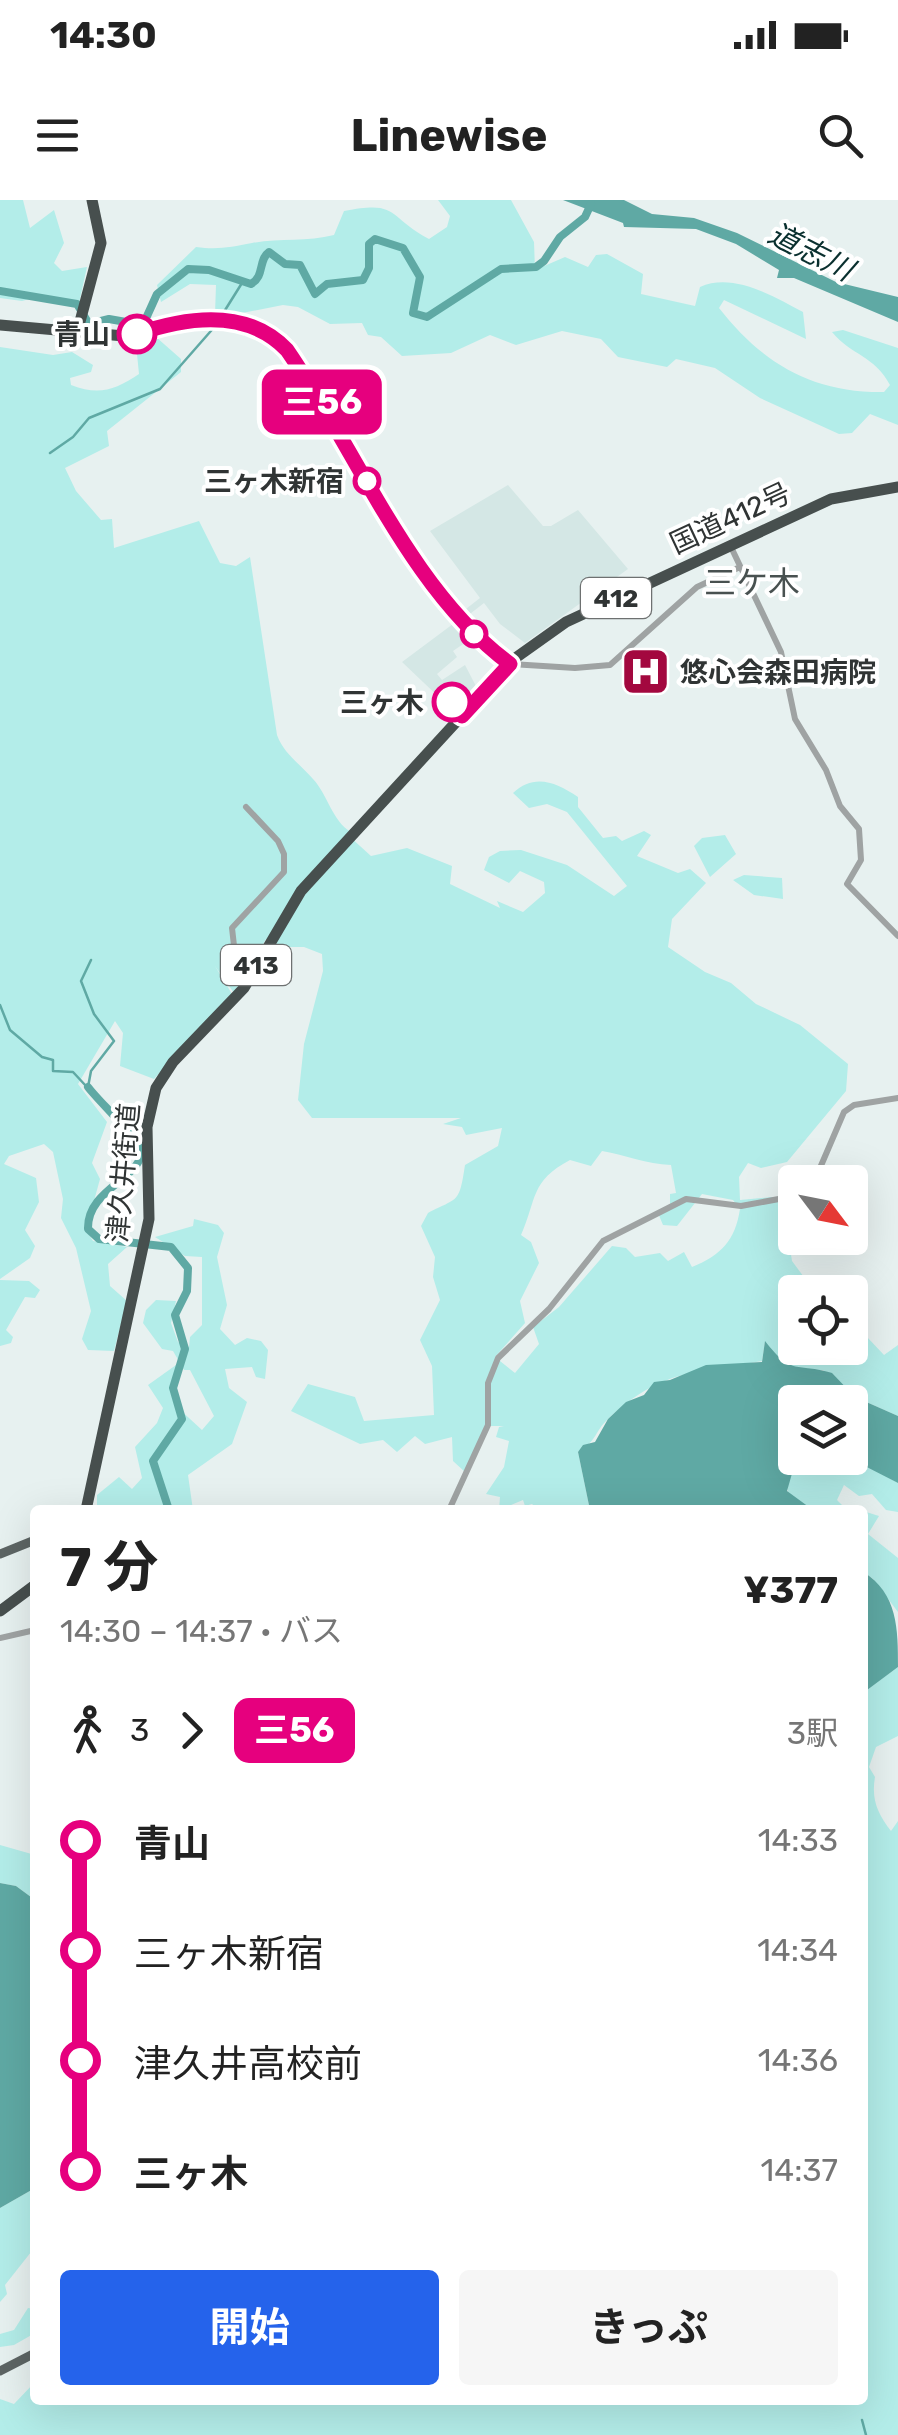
<!DOCTYPE html>
<html lang="ja">
<meta charset="utf-8">
<style>
body{margin:0;font-family:Rubik,"Noto Sans JP",sans-serif;background:#f6f6f6;color:#222;height:100vh;display:flex;flex-direction:column;font-size:38px;white-space:nowrap}
*{box-sizing:border-box;margin:0}
p{font-size:32px;color:#767676}
.icon{flex:none;width:55px;height:55px;fill:none;stroke:currentColor;stroke-width:2;stroke-linecap:round;stroke-linejoin:round}
.map{position:relative;flex:1;overflow:hidden}
.panel{position:absolute;left:30px;top:1305px;width:838px;height:900px;display:flex;flex-direction:column;background:#fff;border-radius:10px;box-shadow:0 10px 40px #0002}
.panel>*{flex:none}
.badge{padding:0 20px;border-radius:15px;font-size:35px;line-height:65px}
.needle{width:65px;rotate:122deg}
.buttons{position:absolute;left:778px;top:965px;display:grid;gap:20px}
.buttons a{display:grid;place-items:center;width:90px;height:90px;border-radius:10px;background:#fff;box-shadow:0 10px 40px #0002;font-size:50px}
.map>.badge{position:absolute;translate:-50% -50%;box-shadow:0 0 0 5px #fff}
.legs{display:flex;align-items:center;gap:15px;height:110px;padding:0 30px;font-size:32px}
.legs p{margin-inline-start:auto}
.head{display:flex;align-items:center;justify-content:space-between;height:170px;padding:0 30px}
h1{font-size:55px;font-weight:700;line-height:75px}
.cta{display:flex;gap:20px;margin-top:auto;padding:20px 30px}
.cta a{flex:1;height:115px;border-radius:10px;background:#2563eb;color:#fff;font-size:40px;font-weight:700;line-height:115px;text-align:center}
.cta a+a{background:#f6f6f6;color:#222}
ul{padding:0 30px;list-style:none}
li{display:flex;align-items:center;gap:35px;height:110px;font-size:38px}
li i{display:grid;place-items:center;width:15px;height:100%;margin:0 12px;background:currentColor}
li i::after{content:'';width:25px;height:25px;margin:-12px;border:8px solid;border-radius:50%;background:#fff}
li p{margin-inline-start:auto}
li:first-child i{background:linear-gradient(#0000 50%,currentColor 0)}
li:last-child i{background:linear-gradient(currentColor 50%,#0000 0)}
.status{display:flex;justify-content:space-between;align-items:center;height:70px;padding:0 50px;background:#fff;direction:ltr}
.status svg{height:28px;fill:currentColor}
header{display:flex;justify-content:space-between;align-items:center;height:130px;padding:0 30px;background:#fff;font-size:45px;font-weight:700}
.map>svg:first-child{display:block}
.built{fill:#d4e7e5}
.green{fill:#b3ede9;fill-rule:evenodd}
.water{fill:#5fa9a4;fill-rule:evenodd}
.lines{fill:none;stroke-linecap:round;stroke-linejoin:round}
.stream{stroke:#5fa9a4;stroke-width:2.5}
.river{stroke:#5fa9a4;stroke-width:8}
.minor{stroke:#9fa3a3;stroke-width:6}
.major{stroke:#5d6564;stroke-width:9}
.highway{stroke:#474f4e;stroke-width:11}
.line-1-casing{stroke:#fff;stroke-width:22}
.line-1{stroke:#e6007e;stroke-width:15}
.stop-1-dot{fill:#fff;stroke:#e6007e;stroke-width:5}
.labels{text-anchor:middle;stroke-width:8;stroke-linejoin:round;paint-order:stroke}
.shield{fill:#fff;stroke:#6e7171;stroke-width:2.5}
.shield-label{font-size:25px;font-weight:bold;fill:#303434}
.stop-label{font-size:28px;font-weight:bold;fill:#303434;stroke:#fff;text-anchor:end}
.street-label{font-size:28px;fill:#303434;stroke:#fff}
.poi-label{font-size:28px;font-weight:bold;fill:#303434;stroke:#fff;text-anchor:start}
.water-label{font-size:30px;font-style:italic;fill:#0a302f;stroke:#fff}
.quarter-label{font-size:32px;fill:#485150;stroke:#fff}
</style>
<div class="status"><b>14:30</b><svg viewBox="0 0 49 12"><path d="M0 12V9h3v3zM5 12V6h3v6zM10 12V3h3v9zM15 12V0h3v12zM26 1h20v11H26zM47 4h2v5h-2z"/></svg></div>
<header><svg class="icon" aria-label="menu" viewBox="0 0 24 24"><path d="M4 6h16M4 12h16M4 18h16"/></svg>Linewise<svg class="icon" aria-label="search" viewBox="0 0 24 24"><circle cx="10" cy="10" r="6"/><path d="M15 15l6 6"/></svg></header>
<div class="map">
<svg width="898" height="2235" viewBox="0 0 898 2235">
<rect width="100%" height="100%" fill="#e7f1f0"/>
<!-- built -->
<path class="built" d="M508,285L543,326H551L578,310L628,369L525,443L500,424L484,403L466,417L462,412L480,398L430,331Z
M457,421L472,438L453,451L457,457L437,474L442,480L465,465L479,492L457,517L439,508L444,502L402,462Z"/>
<!-- green -->
<path class="green" d="M0,0H23L30,28L54,10L64,43L54,63L62,71L87,67L79,103L44,95L22,101L0,98Z
M438,0H511L534,42L535,70L565,57L588,67L596,55L607,54L643,74L641,94L695,106L700,87C733,72 773,96 803,112L806,139L724,100L719,108C762,163 812,193 884,192L890,185C874,155 852,156 832,132L843,130L898,148V225L870,214L852,233L839,234L760,198L715,168L676,159L667,167L618,157L601,139L562,131L516,145L490,135L451,153L402,156L381,137L368,135L362,123L330,124L298,107L283,105L232,115L215,114L216,85L190,84L161,102L157,85L196,47C218,50 231,47 252,43C279,38 307,42 334,35L344,11C400,0 386,16 429,39L447,27L450,16Z
M156,137L181,159V172L107,231L109,246L65,268L76,291L101,320L112,319L114,348L199,321L220,363L236,366L250,357L277,535C284,554 300,564 313,579C328,595 332,621 351,632L349,636L371,656L407,648L452,666L450,684L500,708L497,701L523,712L545,693L544,682L520,671L509,683L484,670L489,657L500,651L521,650L567,665L614,696L627,686L567,612L547,604L529,608L513,593C534,573 556,582 578,597V607L603,638L616,636L622,641L644,631L651,635L637,656L678,673L690,669L706,683L672,719L668,747L705,772L731,783L756,804L800,825L848,864L846,891L787,962L761,968L748,963L739,977L740,1000L772,997L784,1008L792,1061L815,1092H795V1148H850V1110L860,1114L867,1137L884,1155L898,1145V1216L855,1197L823,1170H795L777,1159L765,1142L762,1161C697,1172 660,1170 608,1219C594,1232 598,1240 578,1252L590,1310H539L532,1304L525,1306L523,1300L499,1310L500,1297L486,1294L504,1267L509,1241L496,1237L499,1227L504,1226H485L465,1272L453,1261L452,1237L425,1244L415,1236L397,1252L383,1240L360,1244L291,1211L308,1184L355,1197L364,1221L434,1215L432,1166L420,1140L440,1100L433,1077L435,1057L421,1026L428,1013C458,997 459,1005 465,965L498,946L502,928L466,935L462,927L443,924L461,918H312L298,900L304,844L323,771L322,754L304,747H274L277,742L266,739L234,793L215,766L232,794L154,879L120,866L123,833L115,821L78,884L107,922L92,963L100,979L86,1030L93,1041L127,1047L108,1064L110,1086L127,1101L114,1151L88,1150L82,1139L91,1111L76,1048L61,1018L63,999L53,952L44,944L9,956L4,964L36,978L39,1002L25,1030L35,1046L30,1058L0,1079V147L53,155L72,152L93,165L91,172L70,178L71,185C99,196 115,190 139,174L136,144ZM602,951C626,955 646,964 671,965L676,993L670,994V1009L658,1013L663,1025L677,1026L702,994L733,1000L740,1009C735,1041 721,1055 692,1067L684,1052L668,1061L660,1053L635,1057L626,1048L612,1046L559,1107L533,1127L539,1144L515,1173L495,1157L525,1123L520,1101L539,1063L531,1042L521,1035C537,999 530,981 570,960L591,966Z
M725,635L736,654L710,677L694,646L702,638Z
M744,675L782,678L783,699L754,695L733,680Z
M194,1019L218,1025L224,1033L217,1057L227,1105L220,1129L235,1145L247,1138L261,1141L268,1150L265,1179L256,1177L252,1167L225,1169L229,1188L247,1202L232,1244L188,1275L193,1310H97V1295L119,1277L132,1289L142,1278L135,1247L157,1223L163,1208L148,1185L176,1165L181,1174L171,1189L177,1207L202,1230L214,1216L190,1170H184L173,1151L162,1149L143,1123L146,1110L156,1100L176,1101L171,1123L178,1142L189,1147L190,1137L202,1125V1057L185,1056L155,1037L193,1026Z
M0,1080L29,1081L40,1090L35,1098L25,1097L6,1130L13,1137L11,1143L0,1146Z
M839,1260L868,1266L898,1283V1312L886,1310L872,1294L859,1296L844,1285L837,1300L847,1310H813L788,1295L787,1281L795,1263L825,1267Z
M863,1311L879,1316L868,1334L898,1358V1412L873,1379L863,1372Z
M898,1467V1536L876,1547L869,1567L875,1577C871,1600 878,1614 891,1631L898,1621V2235H0V2199L14,2204L35,2182V2200H862V1493Z
M0,1645L35,1655V1700L16,1686L0,1683Z
M35,1988V2047L5,2085L7,2094L0,2102V2008Z
M28,2108L35,2109V2133L14,2145L0,2147V2134L14,2130Z"/>
<!-- water -->
<path class="water" d="M563,0H624L652,14L694,18L737,33L836,82L898,97V122L794,78H777L779,70L736,44L696,29L624,27L623,23Z
M765,1141C793,1177 796,1162 832,1173L855,1197L898,1216V1283L855,1261L839,1260L825,1267L795,1263L787,1291L813,1310H590L578,1252L583,1245L595,1242L608,1219L626,1202L644,1195L654,1182L670,1180L706,1165L762,1162ZM795,1202H850V1258H795Z
M863,1372C898,1393 898,1430 898,1467L863,1493Z
M0,1683L16,1686L35,1700V1988L0,2008Z"/>
<g class="lines">
<!-- stream -->
<path class="stream" d="M222,115L242,83
M50,253L73,237L89,218L160,189L217,124
M0,805L10,830L42,857L53,860V871L73,872L86,886
M88,887L91,871L114,841L94,814L81,781L91,760
M862,2220L866,2235"/>
<!-- river -->
<path class="river" d="M0,91L77,104L89,124L109,119L143,125L157,94L188,69L209,70L251,84C265,76 258,60 269,52L285,64L300,65L315,94L327,84L363,80L369,68V44L375,39L403,48L420,77L413,113L427,117L501,69L536,67L544,61L560,37L585,17L591,4
M88,887C99,902 142,941 141,954C138,979 87,990 88,1029L99,1039L171,1047L188,1068L187,1091L175,1115L185,1149L173,1188L182,1219L153,1261L169,1310"/>
<!-- minor -->
<path class="minor" d="M731,347L781,452L795,519L826,570L840,606L859,629L861,660L847,684L898,736
M511,464L575,468L610,465L697,387L740,367
M244,788L237,772L232,728L284,672V654L278,641L246,607
M814,982L844,912L854,905L898,898
M449,1310L488,1225V1183L498,1158L549,1109L603,1041L686,999L741,1006L795,996
M0,1438L35,1430"/>
<!-- major -->
<path class="major" d="M0,1354L35,1340
M0,2171L35,2153"/>
<!-- highway -->
<path class="highway" d="M0,125L124,136L181,120L215,119L278,141L324,204L371,289L434,384L480,441L510,464
M78,129L101,43L92,0
M86,1310L149,1019L147,927L156,888L173,862L244,788L301,691L514,459L566,422L831,299L898,287
M0,1411L35,1385"/>
</g>
<g class="lines">
<defs>
<path id="line-1" d="M137,134C186,117 247,108 287,150C357,251 410,390 510,464L462,516L452,502"/>
</defs>
<!-- line-1 casing -->
<use href="#line-1" class="line-1-casing"/>
<!-- line-1 -->
<use href="#line-1" class="line-1"/>
</g>
<!-- icons -->
<defs>
<symbol id="hospital-square" viewBox="-11 -11 22 22"><rect x="-9" y="-9" width="18" height="18" rx="4" fill="#a3083f" stroke="#fff"/><path d="M-5-5h3v3.5h4V-5h3V5h-3V1.5h-4V5h-3Z" fill="#fff"/></symbol>
</defs>
<g fill-rule="evenodd">
<use href="#hospital-square" x="618" y="444" width="55" height="55"/>
</g>
<!-- markers -->
<g class="stop-1-dot">
<circle cx="137" cy="134" r="18"/>
<circle cx="367" cy="281" r="12"/>
<circle cx="474" cy="434" r="12"/>
<circle cx="452" cy="502" r="18"/>
</g>
<g class="labels">
<!-- shield labels -->
<g class="shield">
<rect x="581" y="378" width="70" height="40" rx="8"/>
<rect x="221" y="745" width="70" height="40" rx="8"/>
</g>
<g class="shield-label">
<text x="616" y="407">412</text>
<text x="256" y="774">413</text>
</g>
<!-- stop labels -->
<g class="stop-label">
<text x="110" y="144">青山</text>
<text x="344" y="291">三ヶ木新宿</text>
<text x="424" y="512">三ヶ木</text>
</g>
<!-- street labels -->
<g class="street-label">
<text transform="translate(730 318) rotate(-25)" y="10">国道412号</text>
<text transform="translate(123 973) rotate(-85)" y="10">津久井街道</text>
</g>
<!-- poi labels -->
<g class="poi-label">
<text x="680" y="482">悠心会森田病院</text>
</g>
<!-- water labels -->
<g class="water-label">
<text transform="translate(811 52) rotate(27)" y="10">道志川</text>
</g>
<!-- quarter labels -->
<g class="quarter-label">
<text x="752" y="394">三ケ木</text>
</g>
</g>
</svg>
<div class="buttons">
<a><svg class="needle" viewBox="-14 -14 28 28"><path d="M0-13l5 13h-10z" fill="#e53935"/><path d="M0 13l5-13h-10z" fill="#767676"/></svg></a>
<a><svg class="icon" aria-label="locate" viewBox="0 0 24 24"><circle cx="12" cy="12" r="6"/><path d="M12 2v4M12 18v4M2 12h4M18 12h4"/></svg></a>
<a><svg class="icon" aria-label="layers" viewBox="0 0 24 24"><path d="M12 4l9 5-9 5-9-5zM3 14l9 5 9-5"/></svg></a>
</div>
<b class="badge" style="left:322px;top:202px;background:#e6007e;color:#fff">三56</b>
<section class="panel">
<div class="head"><div><h1>7 分</h1><p>14:30 – 14:37 · バス</p></div><b>¥377</b></div>
<div class="legs"><svg class="icon" aria-label="walk" viewBox="0 0 24 24"><circle cx="13" cy="4" r="2"/><path d="M13 8l-2 6 4 7M11 14l-3 7M7 12l3-4h3l4 4"/></svg>3<svg class="icon" aria-label="forward" viewBox="0 0 24 24"><path d="M9 5l7 7-7 7"/></svg><b class="badge" style="background:#e6007e;color:#fff">三56</b><p>3駅</p></div>
<ul>
<li><i style="color:#e6007e"></i><b>青山</b><p>14:33</p></li>
<li><i style="color:#e6007e"></i><span>三ヶ木新宿</span><p>14:34</p></li>
<li><i style="color:#e6007e"></i><span>津久井高校前</span><p>14:36</p></li>
<li><i style="color:#e6007e"></i><b>三ヶ木</b><p>14:37</p></li>
</ul>
<div class="cta"><a>開始</a><a>きっぷ</a></div>
</section>
</div>
